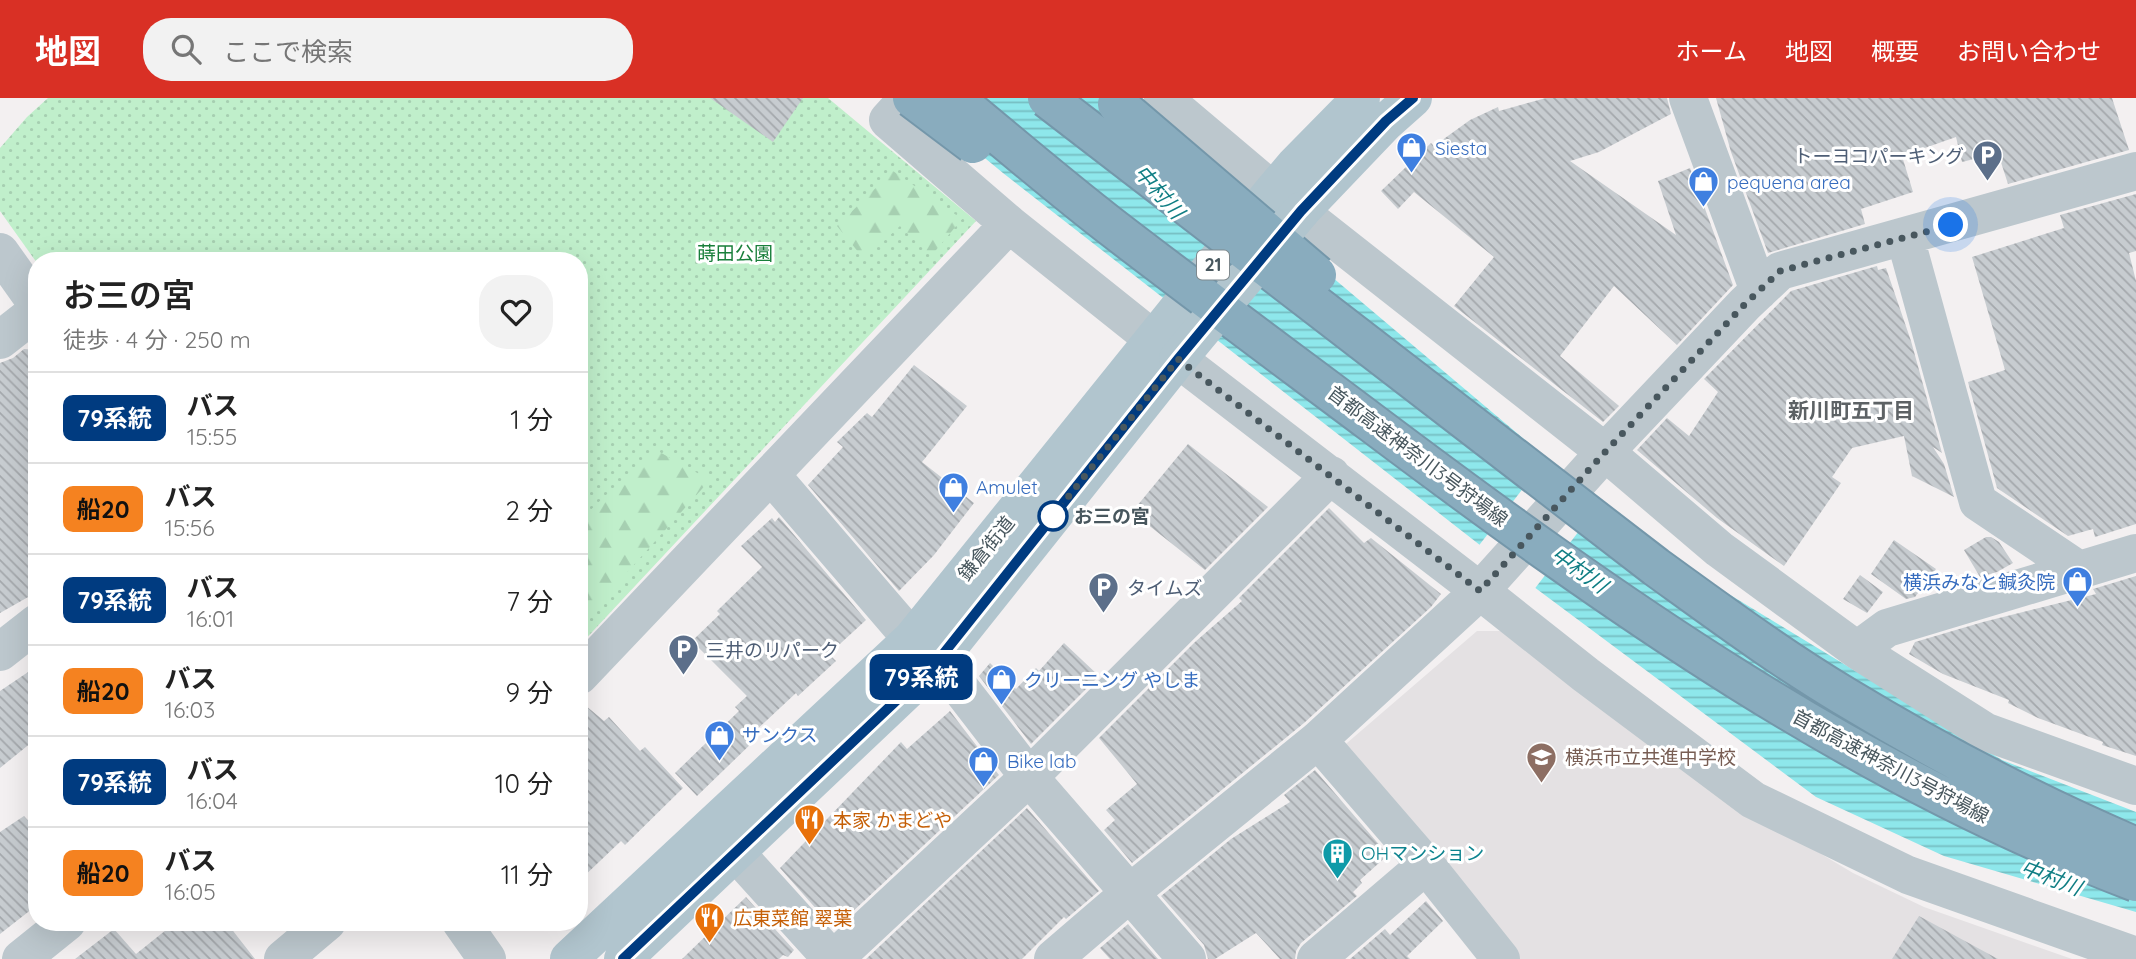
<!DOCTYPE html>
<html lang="ja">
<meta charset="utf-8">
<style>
body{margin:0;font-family:Quicksand,"Noto Sans JP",sans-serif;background:#f2f2f2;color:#222;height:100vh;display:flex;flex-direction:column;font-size:26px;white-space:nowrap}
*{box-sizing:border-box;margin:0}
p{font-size:23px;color:#767676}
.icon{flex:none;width:38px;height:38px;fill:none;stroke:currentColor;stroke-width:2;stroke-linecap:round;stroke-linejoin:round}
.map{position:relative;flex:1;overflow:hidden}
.drawer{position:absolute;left:28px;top:154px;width:560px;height:679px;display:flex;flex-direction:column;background:#fff;border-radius:28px;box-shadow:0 7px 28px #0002}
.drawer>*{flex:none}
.badge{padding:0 14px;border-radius:10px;font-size:24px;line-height:46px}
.you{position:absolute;width:35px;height:35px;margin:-18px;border:5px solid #fff;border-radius:50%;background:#1a73e8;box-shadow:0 0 0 10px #1a73e833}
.map>.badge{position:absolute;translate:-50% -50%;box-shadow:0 0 0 4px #fff}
.round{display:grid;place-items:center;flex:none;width:74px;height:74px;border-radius:28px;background:#f2f2f2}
.overview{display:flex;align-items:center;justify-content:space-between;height:119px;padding:0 35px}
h1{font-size:33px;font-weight:600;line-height:52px}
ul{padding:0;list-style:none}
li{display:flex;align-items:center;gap:21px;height:91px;padding:0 35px;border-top:2px solid #e0e0e0}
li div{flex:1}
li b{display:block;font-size:26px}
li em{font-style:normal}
li .badge{min-width:77px;font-weight:700;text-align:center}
header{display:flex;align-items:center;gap:42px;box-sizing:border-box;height:98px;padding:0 35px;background:#d93025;color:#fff}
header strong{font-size:33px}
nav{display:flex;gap:38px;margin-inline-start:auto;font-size:24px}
.search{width:490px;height:63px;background:#f2f2f2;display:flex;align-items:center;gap:18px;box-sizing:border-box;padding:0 24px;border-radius:28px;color:#767676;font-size:26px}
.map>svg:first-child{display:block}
.education{fill:#e4e1e3}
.green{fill:url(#green-dots)}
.forest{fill:url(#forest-firs)}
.water{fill:url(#water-rules)}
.pier{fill:#f3f0f1}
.building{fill:url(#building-back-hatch)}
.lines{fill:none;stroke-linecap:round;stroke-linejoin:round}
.minor{stroke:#bcc7cd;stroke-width:38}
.major{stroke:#b1c5ce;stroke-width:38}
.highway-bridge-casing{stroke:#7497aa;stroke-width:42;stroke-linecap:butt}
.major-bridge{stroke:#b1c5ce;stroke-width:38}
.highway-bridge{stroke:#89acbe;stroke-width:38}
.line-casing{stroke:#fff;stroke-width:16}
.line{stroke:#003b80;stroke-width:10}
.walk{stroke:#48575e;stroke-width:7;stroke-dasharray:0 12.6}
.stop-dot{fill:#fff;stroke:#003b80;stroke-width:3.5}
.labels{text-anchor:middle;stroke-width:6;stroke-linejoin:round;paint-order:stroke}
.shield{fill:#fff;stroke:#7f898e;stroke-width:2}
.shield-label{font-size:18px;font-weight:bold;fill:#48575e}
.shop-label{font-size:19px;fill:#366cbe;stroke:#fff;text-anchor:start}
.service-label{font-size:19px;fill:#4e5e75;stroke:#fff;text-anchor:start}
.park-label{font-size:19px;fill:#197f3b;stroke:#fff}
.street-label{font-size:19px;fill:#48575e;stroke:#fff}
.stop-label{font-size:19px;font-weight:bold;fill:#48575e;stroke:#fff;text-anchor:start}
.education-label{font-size:19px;fill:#785e54;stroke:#fff;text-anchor:start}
.food-label{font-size:19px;fill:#c56008;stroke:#fff;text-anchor:start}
.culture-label{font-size:19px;fill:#0d838f;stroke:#fff;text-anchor:start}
.water-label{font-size:21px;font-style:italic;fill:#107e84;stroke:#fff}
.neighbourhood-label{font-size:21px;font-weight:bold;fill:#5d6265;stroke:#fff}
</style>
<header>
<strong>地図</strong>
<div class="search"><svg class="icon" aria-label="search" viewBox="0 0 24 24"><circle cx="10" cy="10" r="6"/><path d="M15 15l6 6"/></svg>ここで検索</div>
<nav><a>ホーム</a><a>地図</a><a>概要</a><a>お問い合わせ</a></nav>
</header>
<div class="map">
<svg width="2136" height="861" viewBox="0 0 2136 861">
<defs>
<pattern id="green-dots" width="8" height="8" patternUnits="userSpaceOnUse" patternTransform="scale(1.75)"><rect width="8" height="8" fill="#c0efcb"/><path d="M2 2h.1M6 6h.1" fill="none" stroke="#a6cfb1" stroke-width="1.8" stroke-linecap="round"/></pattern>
<pattern id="forest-firs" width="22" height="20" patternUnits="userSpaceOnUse" patternTransform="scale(1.75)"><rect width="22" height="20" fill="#c0efcb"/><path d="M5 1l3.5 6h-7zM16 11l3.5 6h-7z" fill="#a6cfb1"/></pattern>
<pattern id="water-rules" width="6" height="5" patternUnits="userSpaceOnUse" patternTransform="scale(1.75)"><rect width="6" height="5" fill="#8ee7eb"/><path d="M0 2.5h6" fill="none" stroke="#76bec2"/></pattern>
<pattern id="building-back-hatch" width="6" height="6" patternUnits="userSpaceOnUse" patternTransform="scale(1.75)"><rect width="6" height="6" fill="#c7ccd0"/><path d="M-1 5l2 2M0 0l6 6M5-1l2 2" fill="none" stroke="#a4a8ac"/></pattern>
</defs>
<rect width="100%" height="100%" fill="#f3f0f1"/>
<!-- education -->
<path class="education" d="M1477,533H1501L1764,722L1853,775L1924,809L2072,861H1514L1340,651Z"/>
<!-- green -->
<path class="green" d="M48,0H828L976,123L579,548V163H37V165L0,113V50L27,19Z"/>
<!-- forest -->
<path class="forest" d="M893,73L962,121L931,158L900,128L864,161L837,128Z
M654,351L710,382L579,528V423Z"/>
<!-- water -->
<path class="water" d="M912,0H1120L1653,450L2002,662L2136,714V814L1944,758L1816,699L1526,483L1003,75Z"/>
<!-- pier -->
<path class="pier" d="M1548,358L1602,403L1533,493L1477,450Z"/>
<!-- building -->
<path class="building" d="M710,0H803L773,44Z
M1546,0H1667L1671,16L1599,54L1570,63L1676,137L1658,83L1690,70L1733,187L1677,247L1614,188L1560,258L1619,308L1603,324L1454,208L1494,159L1414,94L1398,111L1381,93L1431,45L1434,48L1470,22L1498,9L1499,13Z
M1716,0H2112L2129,52L2008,86L1998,55L1962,64L1956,39L1902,58L1913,94L1861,111L1865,126L1768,155L1731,54Z
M2136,96V153L2129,155L2136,183V426L2095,439L2093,431L2068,438L1997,390L1968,284L2005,272L1972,159L2064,130L2060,117Z
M1877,168L1878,172L1886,170L1911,243L1942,355L1933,349L1944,366L1954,399L1912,378L1904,338L1852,350L1832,379L1841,385L1784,468L1717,420L1637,352L1667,320L1689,338L1718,294L1704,281L1791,193Z
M24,251L37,252V494L0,515V265L13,260Z
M914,267L967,308L922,364L974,405L934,457L899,493L808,387L843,349L837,344L867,315L872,319Z
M1188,346L1268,409L1205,472L1132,414Z
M1329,410L1364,445L1371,440L1441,496L1431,509L1304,625L1132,765L1104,732L1115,722L1106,712L1137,686L1099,640L1195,544L1242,503L1239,500Z
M779,419L866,522L829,556L836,563L798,598L796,595L752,636L756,641L697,698L675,675L739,613L735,609L747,598L692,543L720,516L717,513L762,469L741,448L772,420L775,424Z
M1986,439H1991L1999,444L2013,465L1997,474L1980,479L1964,452Z
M1894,442L1936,471L1915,499L1906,501L1871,476Z
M1860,477L1883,494L1867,515L1843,501Z
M2136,478V658L2102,647L2103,644L2038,620L2008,605L2009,602L1943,576L1909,556L1915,544L1983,524L2096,496L2093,491Z
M1064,545L1099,578L1031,646L979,578L990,565L1016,591L1036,570L1039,573Z
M37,568V640L0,670V593Z
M579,602L604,623L609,619L640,653L645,649L683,690L625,747L621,743L579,783Z
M950,613L999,677L834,831L780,770L901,644L907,651Z
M1315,672L1388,757L1360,782L1362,785L1353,794L1357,798L1301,845L1296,853L1295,861H1280L1256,835L1215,861H1208L1204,847L1161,798L1231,741L1290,704L1284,697Z
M1027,710L1099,793L1066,821L1064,819L1022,861H866Z
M24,718L37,732V807L0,836V734Z
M746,799L794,852L788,859L783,857L779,861H682Z
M1426,803L1443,823L1407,858L1410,861H1350L1385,831L1390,837Z
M1919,818L1998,861H1892Z
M176,824H226L255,861H75L114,831L136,856Z
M1128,826L1158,861H1110L1100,850Z"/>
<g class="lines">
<!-- minor -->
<path class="minor" d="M908,0L888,22L1009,126L1178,261L1480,493L1586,577L1753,702L1908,777L2136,858
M1163,0L1273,93L1605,354L1719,451L1857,552L1986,634L2136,688
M1688,0L1759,193
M1905,139L1978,404L2079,472
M0,154L37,206
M0,242L37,213
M771,377L912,541L954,582L1029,679L1187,861
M1857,552L1887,530L2136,455
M0,554L37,525
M579,578L1009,126
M1318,642L1426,767L1501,861
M736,755L832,861
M461,824L487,861
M21,861L67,824
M283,861L327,824
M834,861L1029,679L1331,377
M1053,861L1131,794L1318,642L1480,493L1605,354L1745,206L1780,173L2136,73
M1316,861L1426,767"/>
<!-- major -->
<path class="major" d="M1301,113L1386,24L1413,0
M569,861L912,541L1273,93L1295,67L1361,0
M623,861L936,565L1178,261"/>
<defs>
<path id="highway-bridge" d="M912,0L973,46
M954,0C1005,42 1056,86 1109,127C1196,194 1284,259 1372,325C1610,504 1856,678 2136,784
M1047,0L1656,469C1717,513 1779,559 1844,598C1938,655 2035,706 2136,749
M1117,6L1317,177"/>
</defs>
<!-- highway-bridge casing -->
<use href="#highway-bridge" class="highway-bridge-casing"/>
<!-- major-bridge -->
<path class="major-bridge" d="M1178,261L1301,113"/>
<!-- highway-bridge -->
<use href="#highway-bridge" class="highway-bridge"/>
</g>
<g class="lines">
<defs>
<path id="line" d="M623,861L936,565L1178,261L1301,113L1386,23L1413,0"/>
</defs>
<!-- line casing -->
<use href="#line" class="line-casing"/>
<!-- line -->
<use href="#line" class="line"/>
<!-- walk -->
<path class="walk" d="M1053,418L1178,261L1480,493L1605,354L1745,206L1780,173L1951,127"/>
</g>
<!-- icons -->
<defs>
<symbol id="shop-pin" viewBox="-11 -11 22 30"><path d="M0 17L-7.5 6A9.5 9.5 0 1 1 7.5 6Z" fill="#3f7fe0" stroke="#fff"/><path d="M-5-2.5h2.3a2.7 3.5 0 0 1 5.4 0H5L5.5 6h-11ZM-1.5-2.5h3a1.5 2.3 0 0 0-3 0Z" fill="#fff"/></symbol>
<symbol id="parking-pin" viewBox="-11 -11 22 30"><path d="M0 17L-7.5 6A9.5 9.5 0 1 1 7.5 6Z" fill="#5c6f8a" stroke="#fff"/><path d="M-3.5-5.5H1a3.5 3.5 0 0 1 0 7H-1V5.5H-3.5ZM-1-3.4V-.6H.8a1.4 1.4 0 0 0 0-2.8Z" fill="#fff"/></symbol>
<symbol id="school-pin" viewBox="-11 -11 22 30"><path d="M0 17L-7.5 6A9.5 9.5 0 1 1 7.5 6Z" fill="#8d6e63" stroke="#fff"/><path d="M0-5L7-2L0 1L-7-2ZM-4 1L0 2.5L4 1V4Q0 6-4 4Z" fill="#fff"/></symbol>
<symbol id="restaurant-pin" viewBox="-11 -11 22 30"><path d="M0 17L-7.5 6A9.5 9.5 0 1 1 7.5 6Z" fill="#e8710a" stroke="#fff"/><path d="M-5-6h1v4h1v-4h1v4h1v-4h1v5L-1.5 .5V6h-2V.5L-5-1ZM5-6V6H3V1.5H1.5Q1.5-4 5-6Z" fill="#fff"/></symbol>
<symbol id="building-pin" viewBox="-11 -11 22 30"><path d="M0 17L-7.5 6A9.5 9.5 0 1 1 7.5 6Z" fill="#0f9aa8" stroke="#fff"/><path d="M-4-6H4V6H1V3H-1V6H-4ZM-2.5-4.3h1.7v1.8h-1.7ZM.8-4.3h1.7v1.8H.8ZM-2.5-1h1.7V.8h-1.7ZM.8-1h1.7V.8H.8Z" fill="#fff"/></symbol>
</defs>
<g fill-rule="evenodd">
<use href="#shop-pin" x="1394" y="32" width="35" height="47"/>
<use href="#parking-pin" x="1970" y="40" width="35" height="47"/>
<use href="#shop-pin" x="1686" y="66" width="35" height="47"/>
<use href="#shop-pin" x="936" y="372" width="35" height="47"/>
<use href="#shop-pin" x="2060" y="466" width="35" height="47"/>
<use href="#parking-pin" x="1086" y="472" width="35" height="47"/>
<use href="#parking-pin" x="666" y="534" width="35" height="47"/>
<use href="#shop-pin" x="984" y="564" width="35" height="47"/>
<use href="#shop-pin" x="702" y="620" width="35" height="47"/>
<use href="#school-pin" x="1524" y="642" width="35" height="47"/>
<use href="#shop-pin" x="966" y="646" width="35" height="47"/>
<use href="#restaurant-pin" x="792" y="704" width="35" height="47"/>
<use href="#building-pin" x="1320" y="738" width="35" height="47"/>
<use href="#restaurant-pin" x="692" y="802" width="35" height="47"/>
</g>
<!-- markers -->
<circle class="stop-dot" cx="1053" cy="418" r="14"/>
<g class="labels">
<!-- shield labels -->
<rect class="shield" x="1197" y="152.5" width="32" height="29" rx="5"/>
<g class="shield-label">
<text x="1213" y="173">21</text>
</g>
<!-- shop labels -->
<g class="shop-label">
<text x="1435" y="57">Siesta</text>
<text x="1727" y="91">pequena area</text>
<text x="976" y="396">Amulet</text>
<text x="2055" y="491" text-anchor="end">横浜みなと鍼灸院</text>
<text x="1024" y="589">クリーニング やしま</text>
<text x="742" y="644">サンクス</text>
<text x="1007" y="670">Bike lab</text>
</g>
<!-- service labels -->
<g class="service-label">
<text x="1964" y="65" text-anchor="end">トーヨコパーキング</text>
<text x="1127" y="497">タイムズ</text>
<text x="706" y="559">三井のリパーク</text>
</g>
<!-- park labels -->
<g class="park-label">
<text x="735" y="162">蒔田公園</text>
</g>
<!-- street labels -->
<g class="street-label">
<text transform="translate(1418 358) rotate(37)" y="7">首都高速神奈川3号狩場線</text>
<text transform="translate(986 450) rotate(-51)" y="7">鎌倉街道</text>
<text transform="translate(1891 668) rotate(28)" y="7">首都高速神奈川3号狩場線</text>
</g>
<!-- stop labels -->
<g class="stop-label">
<text x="1074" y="425">お三の宮</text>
</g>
<!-- education labels -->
<g class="education-label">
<text x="1565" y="666">横浜市立共進中学校</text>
</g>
<!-- food labels -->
<g class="food-label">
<text x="833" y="729">本家 かまどや</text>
<text x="733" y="827">広東菜館 翠葉</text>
</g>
<!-- culture labels -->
<g class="culture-label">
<text x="1361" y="762">OHマンション</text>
</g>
<!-- water labels -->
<g class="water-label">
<text transform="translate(1159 94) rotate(49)" y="7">中村川</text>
<text transform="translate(1579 472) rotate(36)" y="7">中村川</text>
<text transform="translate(2051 780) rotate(21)" y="7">中村川</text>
</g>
<!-- neighbourhood labels -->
<g class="neighbourhood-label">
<text x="1851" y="320">新川町五丁目</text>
</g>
</g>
</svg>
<div class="you" style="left:1951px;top:127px"></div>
<b class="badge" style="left:921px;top:579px;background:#003b80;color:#fff">79系統</b>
<section class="drawer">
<div class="overview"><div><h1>お三の宮</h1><p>徒歩 · 4 分 · 250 m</p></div><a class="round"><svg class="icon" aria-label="heart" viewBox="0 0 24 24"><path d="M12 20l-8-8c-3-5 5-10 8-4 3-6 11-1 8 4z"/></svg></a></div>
<ul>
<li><span class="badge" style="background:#003b80;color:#fff">79系統</span><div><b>バス</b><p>15:55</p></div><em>1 分</em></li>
<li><span class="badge" style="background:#f58220;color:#111">船20</span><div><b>バス</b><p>15:56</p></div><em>2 分</em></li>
<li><span class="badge" style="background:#003b80;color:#fff">79系統</span><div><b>バス</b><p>16:01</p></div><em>7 分</em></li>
<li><span class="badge" style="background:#f58220;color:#111">船20</span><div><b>バス</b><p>16:03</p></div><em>9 分</em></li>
<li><span class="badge" style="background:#003b80;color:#fff">79系統</span><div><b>バス</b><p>16:04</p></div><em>10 分</em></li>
<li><span class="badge" style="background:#f58220;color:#111">船20</span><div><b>バス</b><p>16:05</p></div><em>11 分</em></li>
</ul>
</section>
</div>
